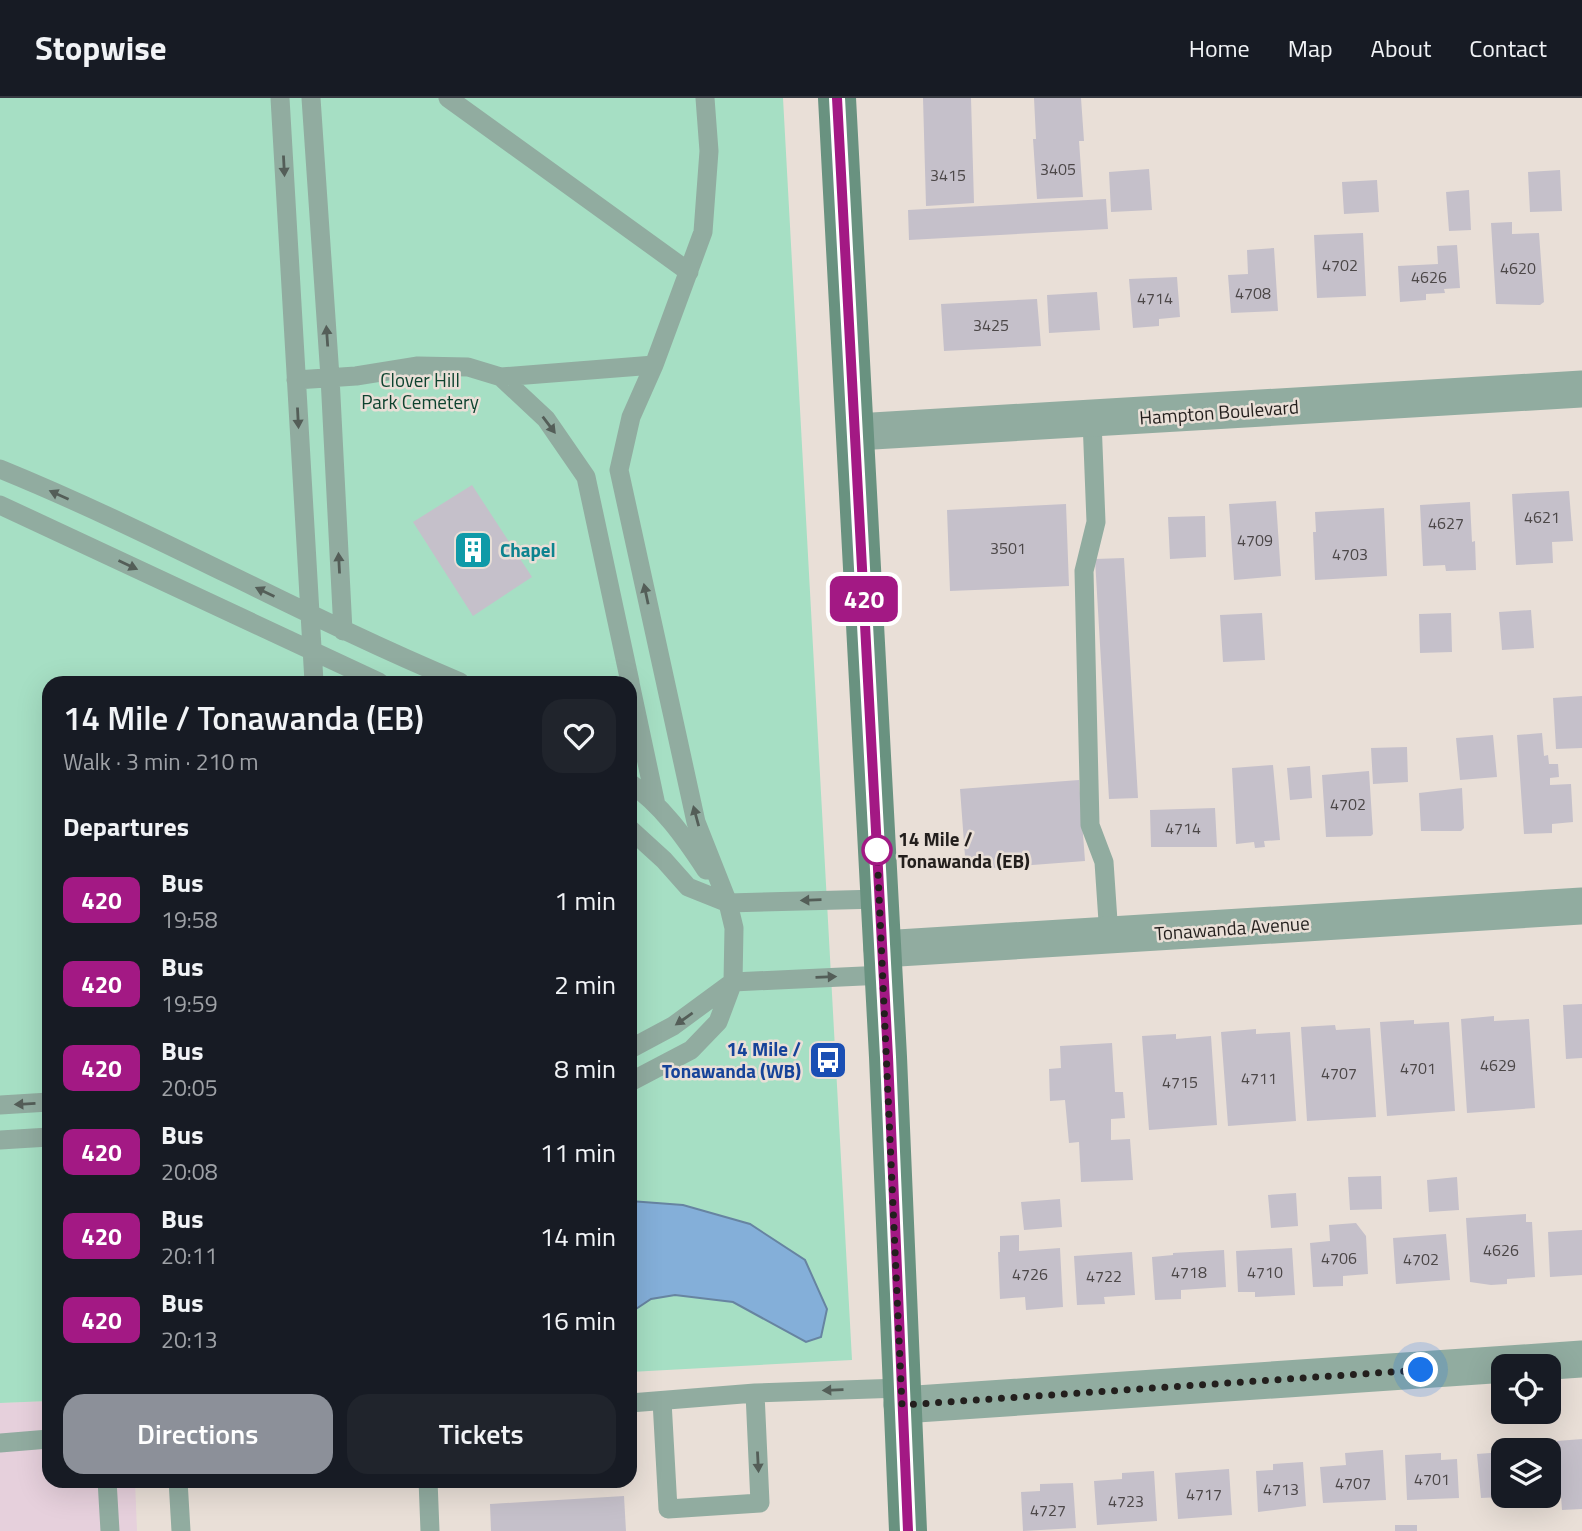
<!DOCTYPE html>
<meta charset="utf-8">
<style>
body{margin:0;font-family:"Titillium Web",sans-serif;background:#20242c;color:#f1f3f6;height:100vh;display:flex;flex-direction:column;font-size:26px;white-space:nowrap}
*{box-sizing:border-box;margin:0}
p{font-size:23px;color:#9ea1a6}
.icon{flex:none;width:38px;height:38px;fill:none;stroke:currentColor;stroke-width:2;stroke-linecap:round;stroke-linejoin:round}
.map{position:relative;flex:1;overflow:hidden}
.panel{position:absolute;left:42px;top:578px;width:595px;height:812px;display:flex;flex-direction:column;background:#171b24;border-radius:21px;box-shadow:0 7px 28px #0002}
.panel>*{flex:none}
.badge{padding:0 14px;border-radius:10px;font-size:24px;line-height:46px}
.tools{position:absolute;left:1491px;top:1256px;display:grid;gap:14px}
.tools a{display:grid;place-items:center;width:70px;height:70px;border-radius:14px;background:#171b24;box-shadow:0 7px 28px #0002;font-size:35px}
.you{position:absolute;width:35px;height:35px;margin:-18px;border:5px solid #fff;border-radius:50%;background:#1a73e8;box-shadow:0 0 0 10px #1a73e833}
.map>.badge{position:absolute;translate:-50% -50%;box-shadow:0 0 0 4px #fff}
h2{padding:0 21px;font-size:26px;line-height:63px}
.round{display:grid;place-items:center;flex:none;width:74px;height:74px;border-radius:21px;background:#20242c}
.head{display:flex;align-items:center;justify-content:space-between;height:119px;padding:0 21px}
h1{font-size:33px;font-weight:600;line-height:52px}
.primary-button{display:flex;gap:14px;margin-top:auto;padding:14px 21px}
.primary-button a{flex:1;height:80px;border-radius:21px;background:#8c9099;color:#fff;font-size:28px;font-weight:600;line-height:80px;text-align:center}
.primary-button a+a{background:#20242c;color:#f1f3f6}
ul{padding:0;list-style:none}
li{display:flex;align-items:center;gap:21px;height:84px;padding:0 21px}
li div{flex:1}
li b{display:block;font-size:26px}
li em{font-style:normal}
li .badge{min-width:77px;font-weight:700;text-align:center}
header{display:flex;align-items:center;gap:42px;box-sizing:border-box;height:98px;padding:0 35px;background:#171b24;border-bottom:2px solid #363941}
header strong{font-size:33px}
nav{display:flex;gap:38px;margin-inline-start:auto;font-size:24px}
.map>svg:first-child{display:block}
.education{fill:#e6d0dc}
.green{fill:#a6dfc4}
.water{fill:#84afd9;stroke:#6784a1;stroke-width:2}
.building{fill:#c5c0ca}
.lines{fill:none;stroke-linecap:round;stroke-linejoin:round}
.service{stroke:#91aca0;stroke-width:19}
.minor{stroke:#91aca0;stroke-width:37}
.secondary{stroke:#699280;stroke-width:38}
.oneway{fill:#545e58}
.line-casing{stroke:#fff;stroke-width:16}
.line{stroke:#a31984;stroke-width:10}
.walk{stroke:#231f1d;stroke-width:7;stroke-dasharray:0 12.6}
.stop-dot{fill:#fff;stroke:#a31984;stroke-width:3.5}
.labels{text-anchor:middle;stroke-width:5;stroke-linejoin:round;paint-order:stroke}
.number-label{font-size:16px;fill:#4c4748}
.park-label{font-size:19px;fill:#0e432f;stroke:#e9dfd7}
.street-label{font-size:19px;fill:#231f1d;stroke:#e9dfd7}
.culture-label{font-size:19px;font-weight:bold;fill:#0d838f;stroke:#e9dfd7;text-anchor:start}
.stop-label{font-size:19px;font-weight:bold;fill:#231f1d;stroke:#e9dfd7;text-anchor:start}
.transit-label{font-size:19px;font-weight:bold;fill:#164399;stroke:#e9dfd7;text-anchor:end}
</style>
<header>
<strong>Stopwise</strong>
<nav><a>Home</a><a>Map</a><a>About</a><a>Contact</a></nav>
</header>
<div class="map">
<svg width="1582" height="1433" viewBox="0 0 1582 1433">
<rect width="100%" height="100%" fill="#e9dfd7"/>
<!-- education -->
<path class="education" d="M49,1303V1382L135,1383L137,1433H0V1305Z"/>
<!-- green -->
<path class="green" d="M0,0H783L852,1262L630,1274V584H49V1303L0,1305Z"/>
<!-- water -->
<path class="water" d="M630,1103L683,1107L750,1126L805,1162L827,1211L821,1239L806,1244L733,1204L675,1197L651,1201L630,1215Z"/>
<!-- building -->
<path class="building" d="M923,0H971L974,105L926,108Z
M1034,0H1081L1084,43H1079L1083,99L1037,101L1033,41H1036Z
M1149,71L1152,112L1111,114L1109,74Z
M1560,72L1562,113L1530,114L1528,74Z
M1377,82L1379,114L1344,116L1342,84Z
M1469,92L1471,132L1449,133L1446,94Z
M1106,101L1108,131L909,142L908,112Z
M1512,124V136L1539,135L1544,204L1540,207L1496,206L1491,125Z
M1363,135L1366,198L1317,200L1314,137Z
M1457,147L1460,190L1444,191L1445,195L1426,196V202L1400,204L1398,168L1438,166L1437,148Z
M1274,150L1278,213L1231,215L1228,177L1248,176L1247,152Z
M1177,179L1180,219L1159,221V228L1133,230L1129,181Z
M1097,194L1100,232L1049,235L1047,197Z
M1037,201L1041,248L944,253L941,206Z
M472,387L532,479L473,518L413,424Z
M1569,393L1573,443L1552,444L1553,465L1516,467L1512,396Z
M1276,403L1281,478L1234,482L1229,406Z
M1470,404L1472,444L1475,443L1476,472L1446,473L1445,467L1423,468L1420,407Z
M1066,406L1069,488L950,493L947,412Z
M1384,410L1387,478L1315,482L1313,434H1316L1315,414Z
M1205,418L1206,459L1170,461L1168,419Z
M1124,460L1138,700L1109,701L1095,461Z
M1531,512L1534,550L1502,552L1499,514Z
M1262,515L1265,562L1223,564L1220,517Z
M1451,515L1452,554L1420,555L1419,516Z
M1582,598V650L1556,651L1553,600Z
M1542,635L1544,658L1548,657L1549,666H1558L1559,679L1550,680V687L1571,686L1573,724L1552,726V735L1524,736L1517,637Z
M1493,637L1497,679L1460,682L1456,640Z
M1407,649L1408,684L1373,686L1371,650Z
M1273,667L1280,742L1264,743L1265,749L1255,750L1254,744L1236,746L1232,670Z
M1310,668L1312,700L1290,702L1287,670Z
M1369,673L1373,736L1371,738L1326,739L1322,677Z
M1079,682L1085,763L966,772L960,691Z
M1462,690L1464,730L1461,733H1421L1419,695Z
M1215,710L1217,749H1151L1150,712Z
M1582,906V960L1566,961L1563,907Z
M1494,918V923L1529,921L1535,1010L1467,1015L1461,921Z
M1414,922V926L1449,924L1455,1013L1387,1018L1380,924Z
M1335,927L1336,932L1370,930L1376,1019L1307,1023L1301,929Z
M1256,931V936L1290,934L1296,1023L1228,1028L1221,934Z
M1176,936V941L1211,938L1217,1027L1149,1032L1142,938Z
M1112,945L1115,994H1123L1125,1020L1111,1021V1042L1130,1041L1133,1082L1081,1084L1079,1044L1069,1045L1065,1002L1050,1003L1049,971L1061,970L1060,948Z
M1381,1078L1382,1111L1350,1112L1348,1079Z
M1457,1079L1459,1112L1429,1114L1427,1082Z
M1296,1095L1298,1128L1271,1130L1268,1097Z
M1060,1101L1062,1129L1024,1132L1021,1104Z
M1526,1116V1124H1532L1535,1179L1507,1181V1186L1491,1187L1470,1184L1466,1120Z
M1356,1125L1366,1138L1368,1176L1343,1178V1188L1313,1189L1310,1145L1330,1143L1329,1127Z
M1582,1132V1177L1550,1179L1548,1134Z
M1446,1136L1450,1182L1396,1186L1393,1140Z
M1019,1137V1153L1060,1150L1063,1209L1026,1212L1025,1199L1000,1201L998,1154H1000V1138Z
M1292,1150L1295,1197L1255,1199V1194H1238L1236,1153Z
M1224,1152L1226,1189L1181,1192V1201L1155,1202L1152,1159L1173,1157V1155Z
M1132,1154L1135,1197L1104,1199L1105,1206L1077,1207L1074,1158Z
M1582,1341V1411L1562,1412L1557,1343Z
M1537,1346V1353H1508V1348Z
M1383,1352L1386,1402L1323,1405L1320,1369L1346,1367L1345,1355Z
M1503,1354V1399L1481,1400L1477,1356Z
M1441,1355V1362L1457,1361L1459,1400L1407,1402L1405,1357Z
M1303,1364L1306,1408L1258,1414L1256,1373L1273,1372V1366Z
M1229,1371L1232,1417L1178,1421L1175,1375Z
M1154,1373L1157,1423L1097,1427L1094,1383L1122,1381V1375Z
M1073,1385L1076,1430L1023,1433L1021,1394L1040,1393V1386Z
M624,1398L626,1433H491L490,1406Z
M1395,1427H1417V1433H1395Z"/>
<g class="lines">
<!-- service -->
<path class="service" d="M280,0L314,584
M311,0L330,279L343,533
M448,0L689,174
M501,279L546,321L586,379L630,584
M296,282L356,278L418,268L468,269L501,279L654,267
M1092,322L1096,424L1084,473L1090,727L1104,764L1109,838
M0,371C157,435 304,519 460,584
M0,407L379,584
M630,585L656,707
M630,685C662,707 685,740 706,772
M630,731L664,762L688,789L728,805L880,801
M630,951L673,928L733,884L884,877
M630,984L691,952L718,924L733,884L734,830L728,805L696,724L619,372L631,319L654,267L703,134L709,53L705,0
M0,1007L49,1004
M0,1042L49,1039
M662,1303L668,1411L760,1405L755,1295
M630,1305L755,1295L901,1290
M0,1345L49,1341
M107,1382L110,1433
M178,1382L181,1433
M428,1382L430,1433"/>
<!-- minor -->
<path class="minor" d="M856,334L1582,291
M882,851L1582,808
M902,1307L1582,1261"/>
<!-- secondary -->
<path class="secondary" d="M837,0L888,959L908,1433"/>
</g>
<!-- one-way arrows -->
<defs><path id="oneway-solid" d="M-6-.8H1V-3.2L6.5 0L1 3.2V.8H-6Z" transform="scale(1.75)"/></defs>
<g class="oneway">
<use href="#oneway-solid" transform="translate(284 68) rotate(87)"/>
<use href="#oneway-solid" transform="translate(327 238) rotate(-94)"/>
<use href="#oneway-solid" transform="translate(298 320) rotate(87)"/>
<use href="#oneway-solid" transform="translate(549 327) rotate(53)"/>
<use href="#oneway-solid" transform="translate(59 397) rotate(-156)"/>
<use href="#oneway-solid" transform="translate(339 465) rotate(-93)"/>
<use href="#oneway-solid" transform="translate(128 467) rotate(25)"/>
<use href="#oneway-solid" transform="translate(265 494) rotate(-154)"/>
<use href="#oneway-solid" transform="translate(646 496) rotate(-102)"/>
<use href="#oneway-solid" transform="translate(696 718) rotate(-105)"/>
<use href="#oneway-solid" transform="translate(811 802) rotate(178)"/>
<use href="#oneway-solid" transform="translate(826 879) rotate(-2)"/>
<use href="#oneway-solid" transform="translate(684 921) rotate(145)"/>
<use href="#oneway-solid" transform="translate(25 1006) rotate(177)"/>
<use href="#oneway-solid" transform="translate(833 1292) rotate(178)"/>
<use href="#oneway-solid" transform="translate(758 1364) rotate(87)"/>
</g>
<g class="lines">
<defs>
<path id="line" d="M837,0L888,959L908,1433"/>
</defs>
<!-- line casing -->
<use href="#line" class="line-casing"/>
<!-- line -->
<use href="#line" class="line"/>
<!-- walk -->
<path class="walk" d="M877,752L902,1307L1421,1272"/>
</g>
<!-- icons -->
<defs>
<symbol id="building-square" viewBox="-11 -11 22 22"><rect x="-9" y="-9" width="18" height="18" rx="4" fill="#0f9aa8" stroke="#e9dfd7"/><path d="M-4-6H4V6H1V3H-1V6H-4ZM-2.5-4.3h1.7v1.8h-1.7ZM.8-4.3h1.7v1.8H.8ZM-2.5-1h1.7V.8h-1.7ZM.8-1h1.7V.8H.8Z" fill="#fff"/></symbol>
<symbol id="bus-square" viewBox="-11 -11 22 22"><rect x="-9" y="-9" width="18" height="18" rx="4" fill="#1a4fb4" stroke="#e9dfd7"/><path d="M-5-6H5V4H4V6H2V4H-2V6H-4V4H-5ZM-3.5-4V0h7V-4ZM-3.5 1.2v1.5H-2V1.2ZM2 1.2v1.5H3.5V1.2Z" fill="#fff"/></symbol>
</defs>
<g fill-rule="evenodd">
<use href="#building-square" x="451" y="430" width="44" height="44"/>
<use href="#bus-square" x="806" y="940" width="44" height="44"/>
</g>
<!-- markers -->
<circle class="stop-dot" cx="877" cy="752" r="14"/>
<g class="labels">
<!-- number labels -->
<g class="number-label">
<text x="1058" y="77">3405</text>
<text x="948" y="83">3415</text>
<text x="1340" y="173">4702</text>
<text x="1518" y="176">4620</text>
<text x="1429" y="185">4626</text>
<text x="1253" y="201">4708</text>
<text x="1155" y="206">4714</text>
<text x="991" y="233">3425</text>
<text x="1542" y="425">4621</text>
<text x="1446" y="431">4627</text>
<text x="1255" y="448">4709</text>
<text x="1008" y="456">3501</text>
<text x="1350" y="462">4703</text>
<text x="1348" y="712">4702</text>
<text x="1183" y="736">4714</text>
<text x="1498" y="973">4629</text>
<text x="1418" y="976">4701</text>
<text x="1339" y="981">4707</text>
<text x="1259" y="986">4711</text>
<text x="1180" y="990">4715</text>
<text x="1501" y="1158">4626</text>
<text x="1339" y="1166">4706</text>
<text x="1421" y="1167">4702</text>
<text x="1189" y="1180">4718</text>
<text x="1265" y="1180">4710</text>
<text x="1030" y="1182">4726</text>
<text x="1104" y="1184">4722</text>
<text x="1432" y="1387">4701</text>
<text x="1353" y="1391">4707</text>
<text x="1281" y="1397">4713</text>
<text x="1204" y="1402">4717</text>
<text x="1126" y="1409">4723</text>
<text x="1048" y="1418">4727</text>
</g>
<!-- park labels -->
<g class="park-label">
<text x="420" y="289">Clover Hill<tspan x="420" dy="22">Park Cemetery</tspan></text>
</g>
<!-- street labels -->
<g class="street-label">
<text transform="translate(1219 314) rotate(-4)" y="7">Hampton Boulevard</text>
<text transform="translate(1232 830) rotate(-4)" y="7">Tonawanda Avenue</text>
</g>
<!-- culture labels -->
<g class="culture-label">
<text x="500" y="459">Chapel</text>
</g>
<!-- stop labels -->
<g class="stop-label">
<text x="898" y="748">14 Mile /<tspan x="898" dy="22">Tonawanda (EB)</tspan></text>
</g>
<!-- transit labels -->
<g class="transit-label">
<text x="801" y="958">14 Mile /<tspan x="801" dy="22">Tonawanda (WB)</tspan></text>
</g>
</g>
</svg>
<div class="tools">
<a><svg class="icon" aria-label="locate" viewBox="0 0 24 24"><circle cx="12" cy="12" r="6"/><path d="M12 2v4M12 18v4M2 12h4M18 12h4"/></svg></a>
<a><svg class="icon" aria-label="layers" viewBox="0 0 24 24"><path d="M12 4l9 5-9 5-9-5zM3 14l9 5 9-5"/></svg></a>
</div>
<div class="you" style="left:1421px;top:1272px"></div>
<b class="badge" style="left:864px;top:501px;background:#a31984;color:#fff">420</b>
<section class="panel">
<div class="head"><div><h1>14 Mile / Tonawanda (EB)</h1><p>Walk · 3 min · 210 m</p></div><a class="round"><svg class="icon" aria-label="heart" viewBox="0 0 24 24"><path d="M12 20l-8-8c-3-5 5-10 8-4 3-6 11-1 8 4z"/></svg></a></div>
<h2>Departures</h2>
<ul>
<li><span class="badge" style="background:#a31984;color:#fff">420</span><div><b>Bus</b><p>19:58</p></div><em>1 min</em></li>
<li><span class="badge" style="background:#a31984;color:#fff">420</span><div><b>Bus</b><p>19:59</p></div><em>2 min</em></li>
<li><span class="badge" style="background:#a31984;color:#fff">420</span><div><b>Bus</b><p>20:05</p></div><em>8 min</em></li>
<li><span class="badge" style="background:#a31984;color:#fff">420</span><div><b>Bus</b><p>20:08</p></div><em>11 min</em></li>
<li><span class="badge" style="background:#a31984;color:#fff">420</span><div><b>Bus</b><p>20:11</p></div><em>14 min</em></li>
<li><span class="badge" style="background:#a31984;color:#fff">420</span><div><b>Bus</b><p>20:13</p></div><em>16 min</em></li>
</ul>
<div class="primary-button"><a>Directions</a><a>Tickets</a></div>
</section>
</div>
